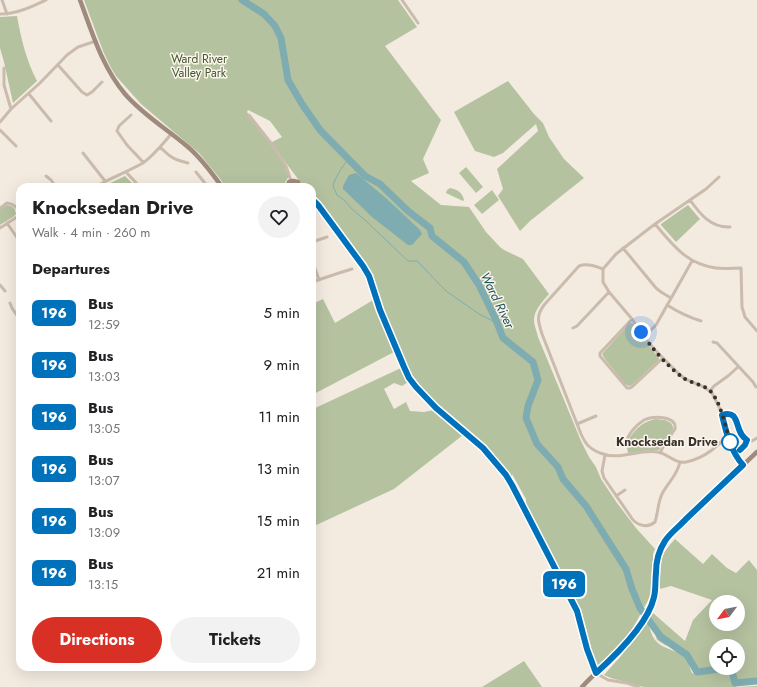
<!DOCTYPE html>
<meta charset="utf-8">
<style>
body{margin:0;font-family:Jost,sans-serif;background:#f2f2f2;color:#202124;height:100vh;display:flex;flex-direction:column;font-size:15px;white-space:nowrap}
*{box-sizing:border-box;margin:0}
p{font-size:13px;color:#757577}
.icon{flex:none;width:22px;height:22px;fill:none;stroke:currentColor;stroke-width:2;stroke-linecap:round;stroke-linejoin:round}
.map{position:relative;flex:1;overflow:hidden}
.details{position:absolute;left:16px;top:183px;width:300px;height:488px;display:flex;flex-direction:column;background:#fff;border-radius:12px;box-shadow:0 4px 16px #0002}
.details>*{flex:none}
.badge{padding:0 8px;border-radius:6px;font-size:14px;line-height:26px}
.needle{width:26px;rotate:238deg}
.tools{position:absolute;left:709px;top:595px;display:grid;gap:8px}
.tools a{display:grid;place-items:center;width:36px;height:36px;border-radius:50%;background:#fff;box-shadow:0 4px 16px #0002;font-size:20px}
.you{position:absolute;width:20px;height:20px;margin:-10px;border:3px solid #fff;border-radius:50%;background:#1a73e8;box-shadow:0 0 0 6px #1a73e833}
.map>.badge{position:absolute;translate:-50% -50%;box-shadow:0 0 0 2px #fff}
h2{padding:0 16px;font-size:15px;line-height:36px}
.round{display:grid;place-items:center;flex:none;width:42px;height:42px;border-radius:21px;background:#f2f2f2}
.head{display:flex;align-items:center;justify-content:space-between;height:68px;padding:0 16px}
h1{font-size:19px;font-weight:700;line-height:30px}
.button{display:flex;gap:8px;margin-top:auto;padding:8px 16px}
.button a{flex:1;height:46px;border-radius:24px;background:#d93025;color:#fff;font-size:16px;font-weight:700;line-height:46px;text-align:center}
.button a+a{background:#f2f2f2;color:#202124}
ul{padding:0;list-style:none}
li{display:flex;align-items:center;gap:12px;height:52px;padding:0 16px}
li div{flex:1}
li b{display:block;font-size:15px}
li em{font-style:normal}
li .badge{min-width:44px;font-weight:700;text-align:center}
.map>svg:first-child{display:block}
.green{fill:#b5c2a0;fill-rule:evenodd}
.water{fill:#7facb0}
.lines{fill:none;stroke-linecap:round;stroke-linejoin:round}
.stream{stroke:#7facb0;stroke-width:1}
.river{stroke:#7facb0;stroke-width:7}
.street{stroke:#cbbbac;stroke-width:3}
.secondary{stroke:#9f8b7d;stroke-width:4.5}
.line-casing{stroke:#fff;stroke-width:9}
.line{stroke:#0072bc;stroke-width:6}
.walk{stroke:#39302b;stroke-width:4;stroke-dasharray:0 7.2}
.stop-dot{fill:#fff;stroke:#0072bc;stroke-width:2}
.labels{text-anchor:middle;stroke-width:3;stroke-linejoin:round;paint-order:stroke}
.park-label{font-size:12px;fill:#47572f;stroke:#faf5ed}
.stop-label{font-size:12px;font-weight:bold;fill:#39302b;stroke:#faf5ed;text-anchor:end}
.water-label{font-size:13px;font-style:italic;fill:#20545b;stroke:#faf5ed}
</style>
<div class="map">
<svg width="757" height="687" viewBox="0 0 757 687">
<rect width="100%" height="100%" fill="#f3ebe0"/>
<!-- green -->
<path class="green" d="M84,0H398L417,27L385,46L441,120L423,159L429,173L411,181L441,205L469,207L486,232L500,247L504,250L523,259L549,294C543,301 534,310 534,320C534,325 537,332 538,337L581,441L589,457L596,467L601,479L617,503L636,528L655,549L653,554V560L651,595L629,635L605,660L595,673L596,665L588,648L583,621L573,598L526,506V499L512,474V485L483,448L416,387L404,367L369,276L312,197V187H304L277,151L286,165L289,176L282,187H225L221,180L199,153L141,104L116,76L110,66L103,51ZM248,110L270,121L282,137L270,143L247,112Z
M17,16C21,38 26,60 37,81L13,103L4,62L0,48V17Z
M508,81L534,114L543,123L549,137L564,159L584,178L530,221L520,231L498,196L503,189L497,169L538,131L536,124L503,153L494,157L475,151L454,112Z
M466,167L483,187L476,193L459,173Z
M125,176L136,187H102Z
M450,188C458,190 462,192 464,200L463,201L446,193L447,190Z
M492,190L499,200L482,214L474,205Z
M7,205C13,206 15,208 16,214L13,217L0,225V209Z
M688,205L700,219L676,242L661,225V224Z
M323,299L335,323L373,300L394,352L312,395V304Z
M631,323L634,324L645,341L659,358V360L632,385L629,386L625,384L605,359L602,354L628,325Z
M401,368L408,382L402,386L394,383L384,389L394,409L406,402L410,411L424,412L434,410L463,435L394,489L312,527V407L313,409Z
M656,419L665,420L671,423L673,427V430L659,450L643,451L628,453L627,448L629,446L630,444L627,441C636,429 641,422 656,419Z
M675,539L703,564L712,554L727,568L736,573L749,560L757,570V680L739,681C735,677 737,673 733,668H738V646H716V667L698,671L694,670L688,655L682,650L665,645L657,640L650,618L653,613L685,641L693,620L712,600L671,586L660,589C659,563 657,559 675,539ZM716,602H738V624H716Z
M648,621C650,628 651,636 656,641C664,651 683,650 688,661C689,664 690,669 692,673L696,674L727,670L732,673V684L737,687L757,686V687H644L611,678L604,675L621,656Z
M524,661L542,687H482Z"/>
<!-- water -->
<path class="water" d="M356,173L387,199L420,230L422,234L412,245H408L372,217L343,189V186L349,175Z"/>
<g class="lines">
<!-- stream -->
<path class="stream" d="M348,159C342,168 336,175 333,186L337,195L344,200L352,209L366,221L408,261H417L446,291L479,314L491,320L499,327"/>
<!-- river -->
<path class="river" d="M242,0L264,14L275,26L281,38L288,80L302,104L320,130L365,176L380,184L408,211L430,228L432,236L464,262L479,285L496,320L503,338L533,362L538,380L528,406L526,418L537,444L558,467L563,479L586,506L626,569L632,589L640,608L661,637L687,655L697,672L728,668
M731,668L735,683L757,681"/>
<!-- street -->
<path class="street" d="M2,0L7,14
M402,0L418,23
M0,14C17,14 31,7 46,0
M58,65L82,92L87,95L92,92L102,82
M4,68V85L11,109
M29,94L51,121
M131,115L119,126L117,131L127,145L143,162
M249,115L271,143L286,166L291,181
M0,122L11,109L40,83L67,55L78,47L96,41
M0,130L16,146
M160,147C170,157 174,160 188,163
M83,153L105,181
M126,172L140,187
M196,172L208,187
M46,176L51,180L56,187
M95,187C110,178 127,172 143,163C154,155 163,144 172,133
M690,200C700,214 711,228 730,227
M0,208L7,203C14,204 17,207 20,213
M7,223L20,242
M655,224L706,189L719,177
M0,228L20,215
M312,242L327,237
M623,248L656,288L661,292L671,298
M312,259L319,280
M603,269C595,266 587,263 579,266L544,305C536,316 538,321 542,334L581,434C586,445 589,448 600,453C619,461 638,449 658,452C668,454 675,464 686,462C696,460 704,456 712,450C717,446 722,440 729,437
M603,269V282L609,292L632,319L644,337L655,350L677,372L685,379L704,387L712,393L721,411L731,445L737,456L743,465
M603,269L616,254L655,224C673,245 686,264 716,268C724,269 733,268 741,268L742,307L745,317L757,331
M312,282L339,273L352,269
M0,285L5,291
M10,303L12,308L20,320
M667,305C678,312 688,317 701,321
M632,319L603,350L600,353V356L627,388H630L633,386L663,358
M573,328L577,326L609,292
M644,337L656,325L692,261
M713,342L717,343L753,382L756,387
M710,391L714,386L728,376L738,367
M722,415C745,409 730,438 752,441L757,438
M577,424L596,416
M626,443C628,434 636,425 644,420C652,416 677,415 675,429L663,447L660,453
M735,452C741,449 744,446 747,440
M605,455L602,471L604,478L633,520C639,526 648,528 655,522C658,513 658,502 662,494C668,482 677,476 680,462
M616,496L625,490
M596,673L608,680L627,683L639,687"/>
<!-- secondary -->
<path class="secondary" d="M80,0C92,32 102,67 125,94C143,115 167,129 188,147C201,158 212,173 222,187
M287,187L289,182L293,181L298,182L300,187
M312,199L318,205L363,266L369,276L380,310L404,367L409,378L416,387L436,408L481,447L506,475L512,485L577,611L587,649L595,673
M582,687C590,678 599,670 608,662C623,647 641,628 650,609C661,587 650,559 667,539C674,530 683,523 691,515C712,494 735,473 757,452"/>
</g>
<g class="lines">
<defs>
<path id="line" d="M312,199L318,205L363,266L369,276L380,310L404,367L409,378L416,387L436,408L483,448L506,475L512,485L577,611L587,649L596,673C616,655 648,624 654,597C656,589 655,581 656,573C656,562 659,550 665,541C670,533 680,526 686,519C705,501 724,483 743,465C731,452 726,432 722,415C742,409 733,432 747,440L745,445L740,450"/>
</defs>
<!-- line casing -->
<use href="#line" class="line-casing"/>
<!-- line -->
<use href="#line" class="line"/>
<!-- walk -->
<path class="walk" d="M641,332C652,349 669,368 685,379C694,384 706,385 712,393C721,404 726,428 730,442"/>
</g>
<!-- markers -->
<circle class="stop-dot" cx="730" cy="442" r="8"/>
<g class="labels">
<!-- park labels -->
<g class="park-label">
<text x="199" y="63">Ward River<tspan x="199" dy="14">Valley Park</tspan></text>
</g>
<!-- stop labels -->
<g class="stop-label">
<text x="718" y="446">Knocksedan Drive</text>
</g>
<!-- water labels -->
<g class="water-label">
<text transform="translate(498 300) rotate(64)" y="5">Ward River</text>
</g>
</g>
</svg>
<div class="tools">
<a><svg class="needle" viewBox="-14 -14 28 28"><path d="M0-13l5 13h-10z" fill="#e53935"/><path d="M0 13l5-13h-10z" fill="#757577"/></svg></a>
<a><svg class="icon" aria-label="locate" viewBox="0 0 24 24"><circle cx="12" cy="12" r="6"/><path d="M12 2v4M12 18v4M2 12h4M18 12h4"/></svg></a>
</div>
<div class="you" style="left:641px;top:332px"></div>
<b class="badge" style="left:564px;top:584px;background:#0072bc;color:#fff">196</b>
<section class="details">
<div class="head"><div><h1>Knocksedan Drive</h1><p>Walk · 4 min · 260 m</p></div><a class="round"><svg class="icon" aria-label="heart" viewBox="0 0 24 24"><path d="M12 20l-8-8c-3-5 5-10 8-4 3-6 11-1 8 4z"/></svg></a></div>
<h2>Departures</h2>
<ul>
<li><span class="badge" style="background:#0072bc;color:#fff">196</span><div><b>Bus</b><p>12:59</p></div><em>5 min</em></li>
<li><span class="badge" style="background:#0072bc;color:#fff">196</span><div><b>Bus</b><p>13:03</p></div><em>9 min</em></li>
<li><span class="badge" style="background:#0072bc;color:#fff">196</span><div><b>Bus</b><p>13:05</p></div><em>11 min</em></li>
<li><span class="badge" style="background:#0072bc;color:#fff">196</span><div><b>Bus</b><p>13:07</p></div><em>13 min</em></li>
<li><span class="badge" style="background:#0072bc;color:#fff">196</span><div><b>Bus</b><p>13:09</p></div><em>15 min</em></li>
<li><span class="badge" style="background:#0072bc;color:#fff">196</span><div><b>Bus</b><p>13:15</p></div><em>21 min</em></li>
</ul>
<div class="button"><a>Directions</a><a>Tickets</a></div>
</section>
</div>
